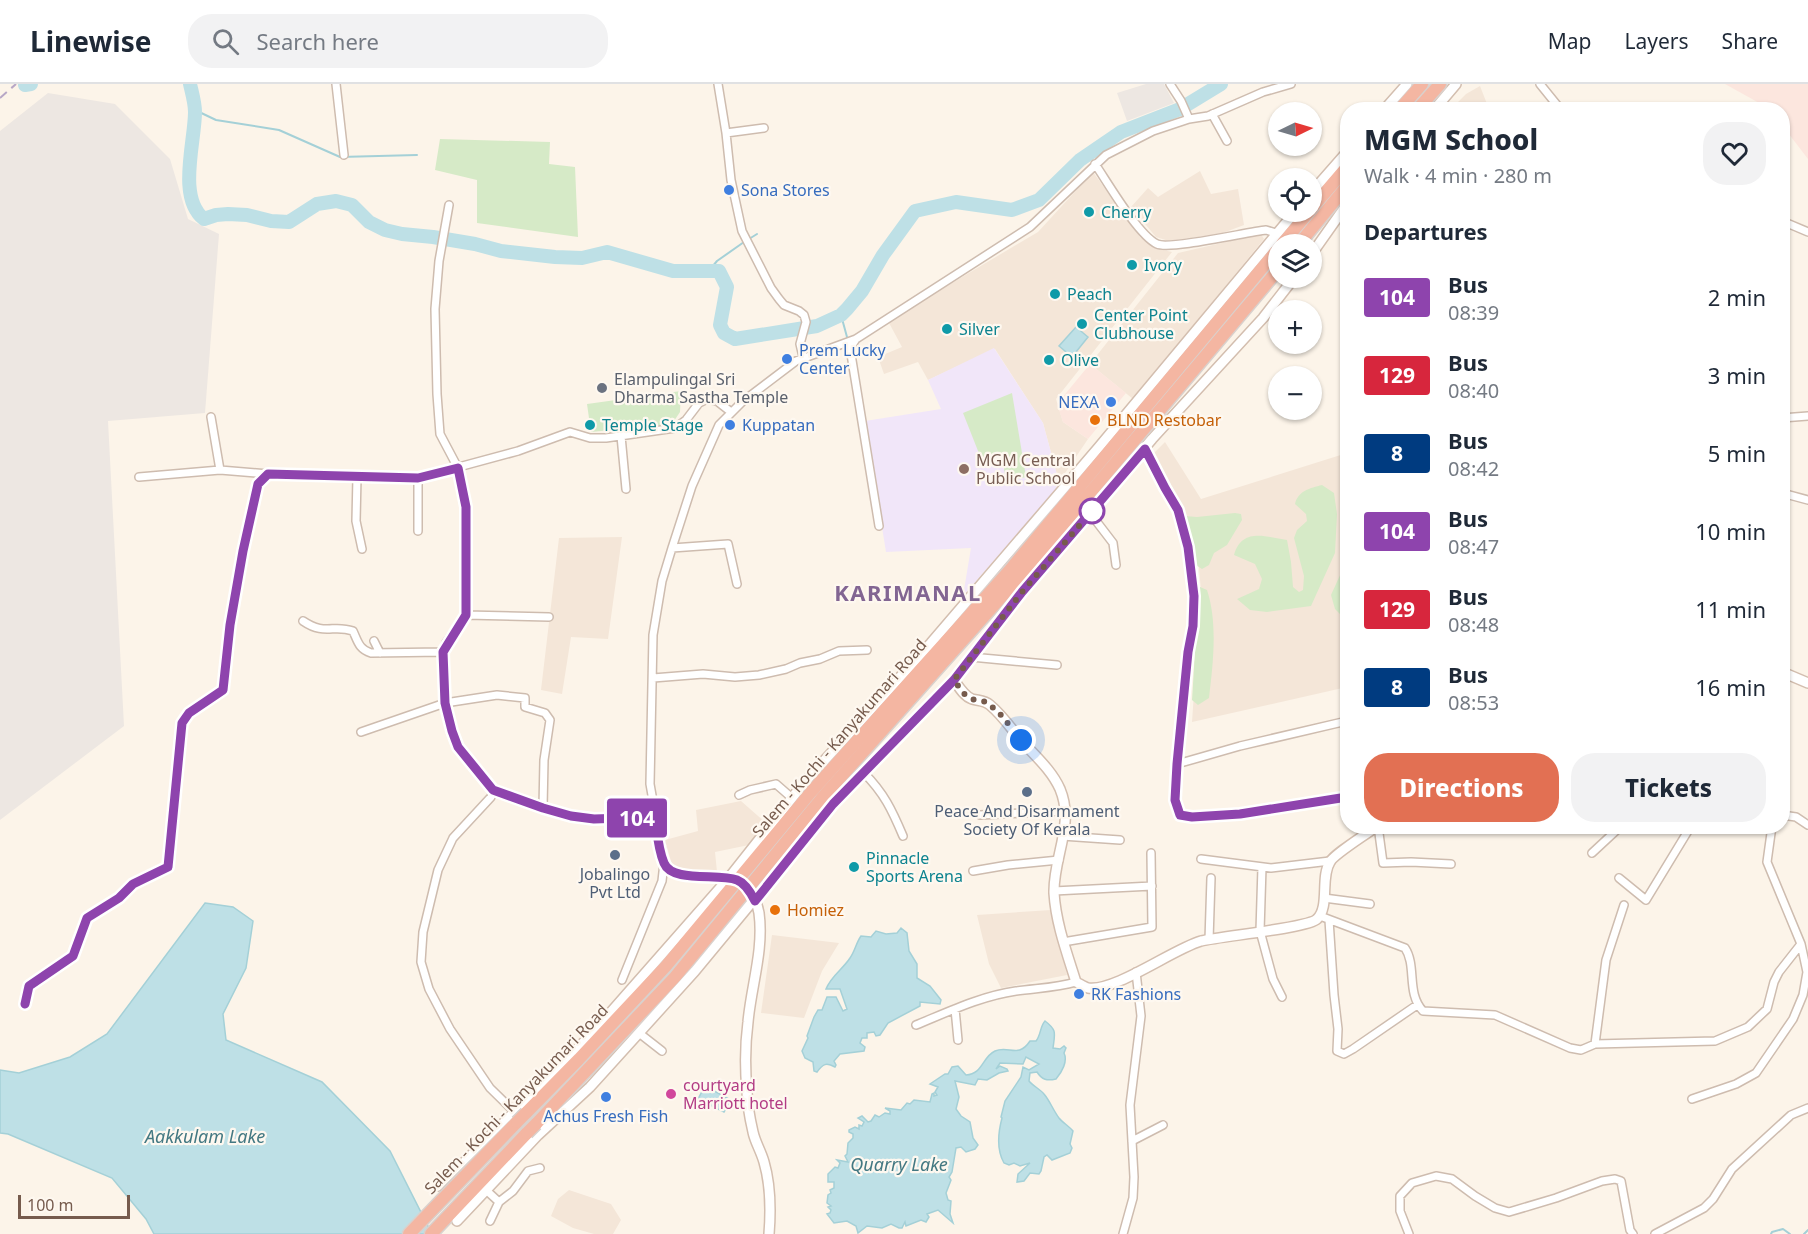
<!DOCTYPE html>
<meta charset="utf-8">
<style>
body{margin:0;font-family:"Noto Sans",sans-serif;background:#f2f2f3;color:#1f2937;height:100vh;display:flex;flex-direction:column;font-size:22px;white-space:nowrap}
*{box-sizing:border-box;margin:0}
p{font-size:20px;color:#747a83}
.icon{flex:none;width:33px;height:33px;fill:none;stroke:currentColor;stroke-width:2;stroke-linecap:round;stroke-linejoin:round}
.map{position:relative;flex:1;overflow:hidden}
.drawer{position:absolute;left:1340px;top:18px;width:450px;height:732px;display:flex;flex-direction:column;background:#fff;border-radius:24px;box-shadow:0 2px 4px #0004}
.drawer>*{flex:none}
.badge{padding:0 12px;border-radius:4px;font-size:21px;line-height:39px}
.needle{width:39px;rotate:85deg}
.tools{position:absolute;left:1268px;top:18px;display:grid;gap:12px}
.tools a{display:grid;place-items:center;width:54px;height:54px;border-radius:50%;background:#fff;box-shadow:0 2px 4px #0004;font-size:30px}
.scale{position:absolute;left:18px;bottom:15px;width:112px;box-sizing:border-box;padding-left:6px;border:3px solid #765b4d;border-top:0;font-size:16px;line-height:21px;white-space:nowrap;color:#765b4d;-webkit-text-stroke:4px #fef8f0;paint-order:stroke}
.you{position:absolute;width:30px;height:30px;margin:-15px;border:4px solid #fff;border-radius:50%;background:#1a73e8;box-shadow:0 0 0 9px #1a73e833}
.map>.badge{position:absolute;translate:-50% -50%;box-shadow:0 0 0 3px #fff}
h2{padding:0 24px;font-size:22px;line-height:54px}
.round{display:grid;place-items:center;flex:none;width:63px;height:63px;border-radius:24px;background:#f2f2f3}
.headline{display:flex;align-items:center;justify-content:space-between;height:102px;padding:0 24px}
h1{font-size:28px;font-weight:800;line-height:45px}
.button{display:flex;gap:12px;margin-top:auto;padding:12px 24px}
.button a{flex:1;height:69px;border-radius:24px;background:#e27053;color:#fff;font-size:24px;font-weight:800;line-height:69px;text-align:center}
.button a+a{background:#f2f2f3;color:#1f2937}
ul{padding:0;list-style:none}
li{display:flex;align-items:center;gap:18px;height:78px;padding:0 24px}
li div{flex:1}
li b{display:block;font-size:22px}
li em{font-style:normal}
li .badge{min-width:66px;font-weight:700;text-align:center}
header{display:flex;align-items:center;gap:36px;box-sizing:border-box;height:84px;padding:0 30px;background:#fff;border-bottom:2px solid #e0e1e3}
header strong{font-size:28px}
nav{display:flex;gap:33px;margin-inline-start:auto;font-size:21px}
.search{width:420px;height:54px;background:#f2f2f3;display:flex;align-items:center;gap:15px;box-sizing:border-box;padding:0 21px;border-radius:24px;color:#747a83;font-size:22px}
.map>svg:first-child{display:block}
.residential{fill:#f4e6d8}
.commercial{fill:#fce6de}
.industrial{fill:#ede7e2}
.education{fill:#f1e6f9}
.green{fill:#d6eac7}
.water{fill:#bee0e6;stroke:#a4d0d7;stroke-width:1.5}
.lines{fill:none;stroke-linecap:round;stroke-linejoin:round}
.stream{stroke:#a4d0d7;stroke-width:2}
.river{stroke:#bee0e6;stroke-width:14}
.street-casing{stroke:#cebcaf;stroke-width:10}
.secondary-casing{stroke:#d3beaf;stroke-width:12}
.highway-casing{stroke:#d9d1cd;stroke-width:15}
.street{stroke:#fff;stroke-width:7}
.secondary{stroke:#fff;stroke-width:9}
.highway{stroke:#f4b6a2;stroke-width:12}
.rail{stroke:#b7a7c6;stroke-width:2;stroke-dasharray:9 6;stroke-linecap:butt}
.highway-bridge-casing{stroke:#d9d1cd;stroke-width:15;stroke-linecap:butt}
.highway-bridge{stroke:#f4b6a2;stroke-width:12}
.line-casing{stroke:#fff;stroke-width:14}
.line{stroke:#8e44ad;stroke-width:9}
.walk{stroke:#765b4d;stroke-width:6;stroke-dasharray:0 10.8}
.shop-dot{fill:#3f7fe0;stroke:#fef8f0;stroke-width:2}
.culture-dot{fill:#0f9aa8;stroke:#fef8f0;stroke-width:2}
.worship-dot{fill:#6b7280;stroke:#fef8f0;stroke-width:2}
.food-dot{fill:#e8710a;stroke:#fef8f0;stroke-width:2}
.education-dot{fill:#8d6e63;stroke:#fef8f0;stroke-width:2}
.stop-dot{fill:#fff;stroke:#8e44ad;stroke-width:3}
.service-dot{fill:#5c6f8a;stroke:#fef8f0;stroke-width:2}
.hotel-dot{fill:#d1479c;stroke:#fef8f0;stroke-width:2}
.labels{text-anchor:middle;stroke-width:4.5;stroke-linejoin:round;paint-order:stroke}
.shop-label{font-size:16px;fill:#366cbe;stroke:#fef8f0;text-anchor:start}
.culture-label{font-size:16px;fill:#0d838f;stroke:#fef8f0;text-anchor:start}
.worship-label{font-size:16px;fill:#5b616d;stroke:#fef8f0;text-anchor:start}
.food-label{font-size:16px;fill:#c56008;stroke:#fef8f0;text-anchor:start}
.education-label{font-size:16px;fill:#785e54;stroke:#fef8f0;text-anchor:start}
.street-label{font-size:16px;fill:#765b4d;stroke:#fef8f0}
.service-label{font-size:16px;fill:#4e5e75;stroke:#fef8f0}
.hotel-label{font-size:16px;fill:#b23c85;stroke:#fef8f0;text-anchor:start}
.water-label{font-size:18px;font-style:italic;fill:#437882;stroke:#fef8f0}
.district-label{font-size:22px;font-weight:bold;letter-spacing:1.5px;fill:#826592;stroke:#fef8f0}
</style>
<header>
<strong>Linewise</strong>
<div class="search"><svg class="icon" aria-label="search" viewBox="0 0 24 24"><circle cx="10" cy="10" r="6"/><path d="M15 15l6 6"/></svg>Search here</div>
<nav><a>Map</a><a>Layers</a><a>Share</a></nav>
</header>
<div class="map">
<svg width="1808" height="1150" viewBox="0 0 1808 1150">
<rect width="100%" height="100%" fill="#fcf4e9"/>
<!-- residential -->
<path class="residential" d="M1480,2L1489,25H1451L1466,10Z
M1200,87L1211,110L1238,105L1244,141L1220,150L1169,157L1156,153L1131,123L1148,104L1158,113Z
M1093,88L1140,153L1155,164L1172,168L1056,315L1063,338L1088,355L1059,398L1043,339L995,265L928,296L918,278L884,290L878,273L902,263L888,237L1038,148Z
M1261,150L1264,155L1133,315L1090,280L1178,169Z
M1165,358L1201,415L1347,369V603L1192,638L1201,507L1196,449L1152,371Z
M622,453L608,555L571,553L562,610L541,606L559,454Z
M741,717L766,739L749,761L715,768L717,788L679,787L672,781L665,756L698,747L696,726Z
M1051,826L1067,891L1001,904L989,880L977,831Z
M772,851L839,859L822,887L804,934L761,929Z
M569,1106L611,1120L621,1136L613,1150H594L573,1144L551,1132L558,1115Z"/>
<!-- commercial -->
<path class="commercial" d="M1725,0H1808V75L1782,41V26L1770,25Z
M1090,280L1126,309L1088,355L1063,338L1057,320Z"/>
<!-- industrial -->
<path class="industrial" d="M1146,0H1164L1174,19L1127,37L1117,9Z
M48,9L115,20L170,75L188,135L219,150L205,329L108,337L124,642L0,736V47Z"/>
<!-- education -->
<path class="education" d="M994,264L1043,339L1059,398L1055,406L963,512L971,464L886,468L865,337L941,325L928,296Z"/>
<!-- green -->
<path class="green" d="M440,55L550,58L549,80L575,83L578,153L477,139V96L435,86Z
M681,307L680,328L672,340L591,348L587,320Z
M1012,309L1026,393L1006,398L1002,371L982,377L963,329Z
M1322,401L1334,409L1337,430L1335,469L1311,522L1267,528L1250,526L1237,515L1259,505L1262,495L1255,480L1234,471C1242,443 1266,453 1287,456L1291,478L1293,503L1299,508L1303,506L1304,492L1294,454L1297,446L1307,437L1306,430L1295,420C1298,407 1310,404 1322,401Z
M1235,429L1241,430L1242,436L1227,461L1214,469L1209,481L1202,485L1193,479L1182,438L1185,432L1197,433Z
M1347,485V534H1344L1335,525L1331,511L1341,489Z
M1200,503L1207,506C1218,539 1213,580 1209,614L1198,621L1192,616L1197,534L1195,507Z"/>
<!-- water -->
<path class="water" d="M1076,243L1088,253L1072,273L1059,262Z
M205,819L233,823L253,837L246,884L223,930L226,956L322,998L390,1067L432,1150H154L146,1135L112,1094L8,1050L0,1049V986L19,989L70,973L107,950Z
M901,844L907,849L909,867L917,880V894L930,902L941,916L940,920L920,918V922L888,939L880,951L876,952L874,948L867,949V954H862L860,959L865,963L864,967L840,970L834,977L836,981L835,983C826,978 823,980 817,988L814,987L813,978L805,974L802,967L808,954L807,952L814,933L818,926H822L827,913H836L843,927L847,925L840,905H826C831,892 843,885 850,874C855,867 856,859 861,852L871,853L876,847L886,850L897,849Z
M1045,937C1057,946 1055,949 1053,964L1060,965L1064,962L1066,964L1064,969C1068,977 1062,988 1056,995C1047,997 1042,996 1037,988L1030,989L1029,997C1033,1002 1040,1005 1044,1010C1050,1017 1053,1026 1059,1034C1063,1039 1069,1042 1073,1047L1070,1060L1072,1064L1070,1069L1052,1076L1047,1071L1044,1073L1041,1087L1039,1090L1030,1089L1024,1097L1017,1098L1018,1090L1030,1079L1020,1082L1014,1079L1009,1081L1004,1079C996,1065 998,1049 1002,1034L1001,1033L1005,1017L1021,993L1023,983L1029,986L1039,980L1026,973L1023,980L1000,979L996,985L1000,982L1007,985L1008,987L999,989L987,996L978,995L975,1001L955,997L959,1013L956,1025L961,1032L970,1038L973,1054L978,1061L975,1065L966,1068L961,1063L956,1064L952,1088L949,1093L951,1096L946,1109L948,1116L951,1117L950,1130L953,1139L938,1126L927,1130L929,1133L926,1138L921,1136L906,1142L905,1138L902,1144H899L891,1140L882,1144L867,1142L858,1149L856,1142L847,1137L834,1139L827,1130L830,1129L831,1126L828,1123L831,1122L827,1119L828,1111L831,1109L830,1106L834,1104V1098H828V1090L835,1083L838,1084L840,1079L837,1076L848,1078L845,1072L847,1070L848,1059L853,1054V1050L849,1048V1046L855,1043L859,1045V1041L862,1042L864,1038L858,1034L862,1032L868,1038L871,1037L875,1031L879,1033L885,1029L890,1030V1027L885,1024L901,1026L907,1019L910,1020L914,1016L930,1018L932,1010L934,1009V1012L937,1011L935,1008L938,1003L930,1000L945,990H948L952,983L958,982L966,991C983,990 982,973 995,967C1009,961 1018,975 1030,957H1036C1041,951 1040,942 1045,937Z
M705,1002L731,1016L724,1028L698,1015Z"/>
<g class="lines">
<!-- stream -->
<path class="stream" d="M23,0L25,1
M196,34L195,26L216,36L279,46L340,73L417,71
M749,155L757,150
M708,188L717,177L744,158
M841,231L847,253
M1771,1150L1772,1148L1783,1145L1790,1150
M1804,1150L1808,1146"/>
<!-- river -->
<path class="river" d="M190,0C192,9 195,19 195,28C195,58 177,114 204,135L216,131L228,130L247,131L271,137L289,138L317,120L336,117L352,121L369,138L385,146L402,150L433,153L475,160L501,167L555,173L582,174L607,168L673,187H719L727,203L720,241L724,249L735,255L817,242L841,231L847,225L862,207L883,171L915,127L956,118L1012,126L1039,116L1080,76L1121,48L1180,25L1221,0
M25,1L31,0"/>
<defs>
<path id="street" d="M336,0L344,71
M718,0L726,49L731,96L742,147L771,204L779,215L784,221L799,227L804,231L806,238L800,260L803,273
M1170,0L1181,17L1189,35
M1540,0L1561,26
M1212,30L1227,57
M726,49L764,44
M1095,80C1108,99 1138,151 1157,160C1170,166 1247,148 1266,146L1276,149
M449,121L439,177L435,225L437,310L440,350L458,384L466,423V531L446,559L443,568L444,611L452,647L458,663L493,706L491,713L453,754L438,786L423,848L421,878L429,905L450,945L490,1004L532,1045
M1782,137L1808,148
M856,255L850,264L879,442
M211,333L220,386
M1782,334L1808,332
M621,352L626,405
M1145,365L1165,404L1178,426L1188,463L1194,512L1193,542L1188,568L1177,680L1175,716L1180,731L1192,733L1240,730L1347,713
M139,393L220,386L268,390
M357,393L356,437L362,465
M418,394V447
M1782,409L1808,416
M1090,429L1113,459L1116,481
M672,464L728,460L737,500
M466,531L549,533
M303,537C325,552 333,540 353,547C358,558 359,565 371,569L443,568
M374,557L380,569
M971,573L1057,581
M653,594L703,590L735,593L759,591L786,585L800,579L820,575L839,567L867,566
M361,648L445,619L497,611L525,614V623L545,629L550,636L544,676L543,724
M1177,680L1240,662L1347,637
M864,689C884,709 892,726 903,752
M493,706L571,732L594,735L655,733
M739,711L750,706L776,700L792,714
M980,731L1066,727
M1782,731L1796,733L1808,741
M1378,742L1383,779L1411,778L1451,780
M1655,743V742
M1062,752L1120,756
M1592,769L1620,743L1623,742
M1201,775L1271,784L1330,777
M1262,783L1260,847L1273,895L1282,913
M973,787L1008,781L1059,776
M1619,794L1646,816L1691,742
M728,795C707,789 678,799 664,779L650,700L653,551L662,497L672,464L692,402L719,341L742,318L796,277L856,255L1030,143L1106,71L1153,47L1189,35L1208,32L1263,8L1291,0
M1054,807L1152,802
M1324,814L1370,820
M1320,832L1405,864C1417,882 1406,909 1423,927L1495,931L1570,964L1581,966L1595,960L1715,957L1748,943L1767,925L1774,898L1779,888L1801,860L1767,778L1772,742
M1329,836L1334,911L1338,945L1337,967L1344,970L1353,965L1417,921
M1209,856L1211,794
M1063,858L1152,843L1151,769
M622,896L662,797L664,779
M25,920L29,902L73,872L88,834L119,814L133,800L168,783L181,638L189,629L223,606L230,541L243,467L258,400L268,390L418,394L518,367L570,348L590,354H606L675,344L686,336L699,319L707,315L717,317L731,328
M955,925L958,956
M916,941C948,928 981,912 1016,907C1036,904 1056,904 1076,898
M639,949L662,967
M1595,960L1606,876L1624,821
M1692,1015L1736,1000L1756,989L1793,935L1803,911L1807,888L1801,860
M1132,1057L1163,1041
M438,1103L514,1027
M486,1106L499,1118L490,1137
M499,1118L513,1107L528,1087L540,1084
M1123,1150L1133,1114L1134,1093L1130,1021L1141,932L1136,888
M1409,1150L1400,1127V1112L1412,1099L1436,1092L1452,1095L1475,1112L1495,1124L1509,1128L1556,1114L1602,1097L1615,1095L1621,1097L1630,1146L1633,1150
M1655,1150L1704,1124L1713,1115L1732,1085L1791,1031L1808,1024"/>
<path id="secondary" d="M1384,26L1407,0
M1434,26L1456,0
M1311,109L1347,68
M1311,171L1347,120
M1782,588L1808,599
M954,596C959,603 964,612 972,615C979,617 984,616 990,621C1002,631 1010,643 1020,655C1034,671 1051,685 1060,705C1075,741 1053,773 1054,809C1056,840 1067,869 1076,898C1080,900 1084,903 1088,904C1115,908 1173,865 1201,857C1222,852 1308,844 1317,835C1330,823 1320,793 1330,778C1334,770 1367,750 1377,742
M514,1027L589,953L728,795
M457,1137L538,1051L590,1003L695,887L833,720L954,596L1022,508L1152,355L1263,234L1294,194
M769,1150C771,1125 771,1102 764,1078C761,1067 755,1058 753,1048C750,1035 747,1020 747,1007C745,985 745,961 748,938C751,903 764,866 759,829C756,812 745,797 728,795L803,700L931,559L1099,363L1295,128"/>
<path id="highway" d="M1399,26L1422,0
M1417,26L1440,0
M1311,125L1347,83
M1282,160L1309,128
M1299,160L1347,102
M526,1029L579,975L666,882L811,708L1009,487L1278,165
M536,1040L675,893L822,714L1019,493L1278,186
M409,1150L517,1038
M431,1150L527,1049"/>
</defs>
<!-- street casing -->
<use href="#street" class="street-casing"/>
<!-- secondary casing -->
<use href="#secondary" class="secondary-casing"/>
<!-- highway casing -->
<use href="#highway" class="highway-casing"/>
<!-- street -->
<use href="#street" class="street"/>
<!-- secondary -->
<use href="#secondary" class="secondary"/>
<!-- highway -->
<use href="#highway" class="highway"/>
<!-- rail -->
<path class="rail" d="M0,14L16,0"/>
<defs>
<path id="highway-bridge" d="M517,1038L526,1029
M527,1049L536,1040"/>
</defs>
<!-- highway-bridge casing -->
<use href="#highway-bridge" class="highway-bridge-casing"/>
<!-- highway-bridge -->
<use href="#highway-bridge" class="highway-bridge"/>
</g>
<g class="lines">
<defs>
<path id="line" d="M25,920L29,902L73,872L87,834L119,814L133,800L168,783L182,639L189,629L223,606L230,541L243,467L258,400L268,390L418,394L458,384L466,423V531L443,568L445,619L452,647L458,663L493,706L543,724L571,732L594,735L655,733C657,748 658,765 664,779C672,799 718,789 737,796C745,799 751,809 755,817L833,720L954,596L1022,508L1145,365L1165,404L1178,426L1188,463L1194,512L1193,542L1188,568L1177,680L1175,716L1180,731L1192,733L1240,730L1347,713"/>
</defs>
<!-- line casing -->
<use href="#line" class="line-casing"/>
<!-- line -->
<use href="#line" class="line"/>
<!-- walk -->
<path class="walk" d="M1021,656L1002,632L987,618L971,615L963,609L954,596L1022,508L1092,427"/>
</g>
<!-- markers -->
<g class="shop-dot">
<circle cx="729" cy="106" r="6"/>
<circle cx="787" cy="275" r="6"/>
<circle cx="1111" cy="318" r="6"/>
<circle cx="730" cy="341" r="6"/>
<circle cx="1079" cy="910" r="6"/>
<circle cx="606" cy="1013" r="6"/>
</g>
<g class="culture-dot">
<circle cx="1089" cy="128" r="6"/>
<circle cx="1132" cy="181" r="6"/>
<circle cx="1055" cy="210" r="6"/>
<circle cx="1082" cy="240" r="6"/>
<circle cx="947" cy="245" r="6"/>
<circle cx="1049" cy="276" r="6"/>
<circle cx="590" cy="341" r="6"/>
<circle cx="854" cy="783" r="6"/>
</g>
<circle class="worship-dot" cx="602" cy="304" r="6"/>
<g class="food-dot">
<circle cx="1095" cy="336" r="6"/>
<circle cx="775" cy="826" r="6"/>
</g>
<circle class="education-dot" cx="964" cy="385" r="6"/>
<circle class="stop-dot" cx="1092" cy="427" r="12"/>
<g class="service-dot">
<circle cx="1027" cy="708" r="6"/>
<circle cx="615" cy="771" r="6"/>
</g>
<circle class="hotel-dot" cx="671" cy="1010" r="6"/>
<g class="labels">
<!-- shop labels -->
<g class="shop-label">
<text x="741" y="112">Sona Stores</text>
<text x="799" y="272">Prem Lucky<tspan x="799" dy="18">Center</tspan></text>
<text x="1099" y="324" text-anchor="end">NEXA</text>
<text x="742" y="347">Kuppatan</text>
<text x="1091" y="916">RK Fashions</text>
<text x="606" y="1038" text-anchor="middle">Achus Fresh Fish</text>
</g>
<!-- culture labels -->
<g class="culture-label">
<text x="1101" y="134">Cherry</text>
<text x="1144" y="187">Ivory</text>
<text x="1067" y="216">Peach</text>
<text x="1094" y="237">Center Point<tspan x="1094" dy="18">Clubhouse</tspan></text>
<text x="959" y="251">Silver</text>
<text x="1061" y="282">Olive</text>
<text x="602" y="347">Temple Stage</text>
<text x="866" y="780">Pinnacle<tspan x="866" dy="18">Sports Arena</tspan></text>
</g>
<!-- worship labels -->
<g class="worship-label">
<text x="614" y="301">Elampulingal Sri<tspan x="614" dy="18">Dharma Sastha Temple</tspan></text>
</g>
<!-- food labels -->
<g class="food-label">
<text x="1107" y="342">BLND Restobar</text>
<text x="787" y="832">Homiez</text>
</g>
<!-- education labels -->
<g class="education-label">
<text x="976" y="382">MGM Central<tspan x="976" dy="18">Public School</tspan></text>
</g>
<!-- street labels -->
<g class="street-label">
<text transform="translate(839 654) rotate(-49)" y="6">Salem - Kochi - Kanyakumari Road</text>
<text transform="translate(516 1015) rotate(-46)" y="6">Salem - Kochi - Kanyakumari Road</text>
</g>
<!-- service labels -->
<g class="service-label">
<text x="1027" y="733">Peace And Disarmament<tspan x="1027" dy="18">Society Of Kerala</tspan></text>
<text x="615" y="796">Jobalingo<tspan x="615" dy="18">Pvt Ltd</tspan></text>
</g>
<!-- hotel labels -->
<g class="hotel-label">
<text x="683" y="1007">courtyard<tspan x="683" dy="18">Marriott hotel</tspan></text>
</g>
<!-- water labels -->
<g class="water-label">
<text x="205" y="1059">Aakkulam Lake</text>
<text x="899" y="1087">Quarry Lake</text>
</g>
<!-- district labels -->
<g class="district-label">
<text x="908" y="517">KARIMANAL</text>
</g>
</g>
</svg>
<div class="tools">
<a><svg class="needle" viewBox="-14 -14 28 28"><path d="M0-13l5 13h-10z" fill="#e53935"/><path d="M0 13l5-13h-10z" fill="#747a83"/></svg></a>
<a><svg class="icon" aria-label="locate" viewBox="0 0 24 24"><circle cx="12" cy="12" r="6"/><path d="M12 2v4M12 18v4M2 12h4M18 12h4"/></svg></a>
<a><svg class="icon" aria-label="layers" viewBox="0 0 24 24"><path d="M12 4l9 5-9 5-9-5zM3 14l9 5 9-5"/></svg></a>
<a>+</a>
<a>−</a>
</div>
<div class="scale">100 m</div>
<div class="you" style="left:1021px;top:656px"></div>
<b class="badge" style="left:637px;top:734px;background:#8e44ad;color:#fff">104</b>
<section class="drawer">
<div class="headline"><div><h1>MGM School</h1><p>Walk · 4 min · 280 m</p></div><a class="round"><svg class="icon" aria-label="heart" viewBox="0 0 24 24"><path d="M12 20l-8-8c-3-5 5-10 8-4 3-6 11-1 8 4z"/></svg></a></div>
<h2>Departures</h2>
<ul>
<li><span class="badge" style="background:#8e44ad;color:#fff">104</span><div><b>Bus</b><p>08:39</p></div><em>2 min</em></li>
<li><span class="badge" style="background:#d7263d;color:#fff">129</span><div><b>Bus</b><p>08:40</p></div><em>3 min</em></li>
<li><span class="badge" style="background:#003b80;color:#fff">8</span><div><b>Bus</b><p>08:42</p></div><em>5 min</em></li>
<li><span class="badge" style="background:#8e44ad;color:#fff">104</span><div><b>Bus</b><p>08:47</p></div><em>10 min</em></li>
<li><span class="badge" style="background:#d7263d;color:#fff">129</span><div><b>Bus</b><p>08:48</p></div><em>11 min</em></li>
<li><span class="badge" style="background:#003b80;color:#fff">8</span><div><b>Bus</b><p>08:53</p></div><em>16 min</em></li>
</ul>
<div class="button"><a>Directions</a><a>Tickets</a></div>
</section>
</div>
